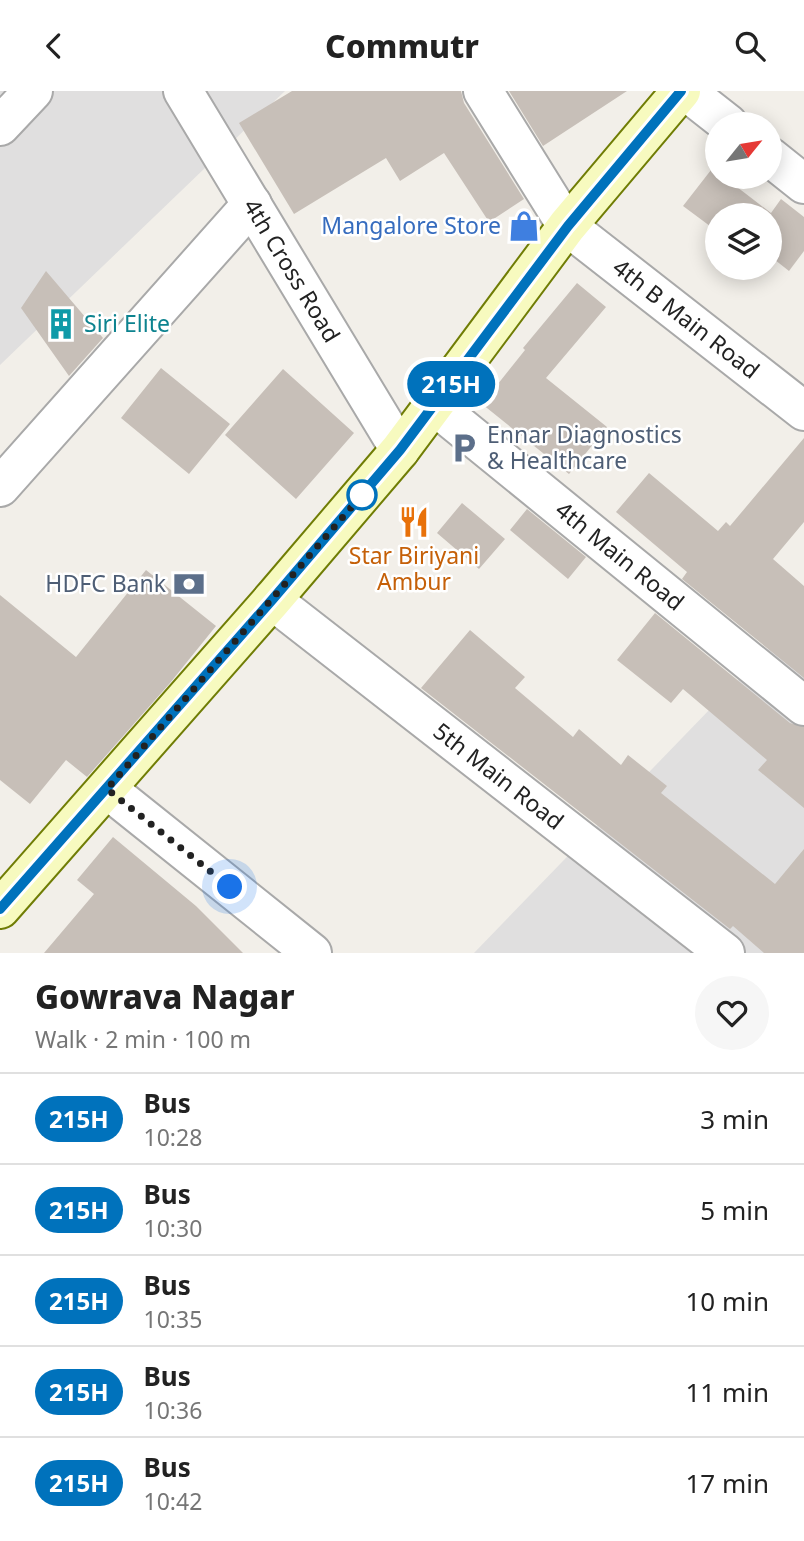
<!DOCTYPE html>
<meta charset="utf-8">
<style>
body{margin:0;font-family:"Noto Sans",sans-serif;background:#f6f6f6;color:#222;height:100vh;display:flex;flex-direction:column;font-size:26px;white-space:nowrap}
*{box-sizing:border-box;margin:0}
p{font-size:23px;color:#767676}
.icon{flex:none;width:38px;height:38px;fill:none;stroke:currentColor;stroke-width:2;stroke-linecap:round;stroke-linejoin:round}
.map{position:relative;height:862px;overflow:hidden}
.panel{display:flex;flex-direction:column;background:#fff;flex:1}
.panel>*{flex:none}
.badge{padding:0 14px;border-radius:23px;font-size:24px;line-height:46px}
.needle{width:46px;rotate:60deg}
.tools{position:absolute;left:705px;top:21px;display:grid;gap:14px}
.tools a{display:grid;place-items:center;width:77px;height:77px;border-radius:50%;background:#fff;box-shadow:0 4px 18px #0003;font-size:35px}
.you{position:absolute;width:35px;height:35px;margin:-18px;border:5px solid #fff;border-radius:50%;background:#1a73e8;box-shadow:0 0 0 10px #1a73e833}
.map>.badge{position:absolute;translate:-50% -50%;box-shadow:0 0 0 4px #fff}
.round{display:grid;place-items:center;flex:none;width:74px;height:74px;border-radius:37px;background:#f6f6f6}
.head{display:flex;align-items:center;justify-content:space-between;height:119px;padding:0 35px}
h1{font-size:33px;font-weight:800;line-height:52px}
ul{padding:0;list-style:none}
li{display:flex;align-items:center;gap:21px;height:91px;padding:0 35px;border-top:2px solid #e0e0e0}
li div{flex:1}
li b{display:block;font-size:26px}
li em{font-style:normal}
li .badge{min-width:77px;font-weight:700;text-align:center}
header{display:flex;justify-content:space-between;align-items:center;height:91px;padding:0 35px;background:#fff;font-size:32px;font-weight:800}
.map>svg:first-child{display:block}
.residential{fill:#e0dfdf}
.building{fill:#c7bfb8}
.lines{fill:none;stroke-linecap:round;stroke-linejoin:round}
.minor-casing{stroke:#a9a9a9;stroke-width:42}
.tertiary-casing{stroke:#a9a9a9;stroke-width:42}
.secondary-casing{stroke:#707d05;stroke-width:42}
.minor{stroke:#fff;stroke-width:38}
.tertiary{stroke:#fff;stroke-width:38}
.secondary{stroke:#f7fabf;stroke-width:38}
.line-casing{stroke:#fff;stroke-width:16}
.line{stroke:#0072bc;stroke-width:10}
.walk{stroke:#222;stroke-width:7;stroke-dasharray:0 12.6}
.stop-dot{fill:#fff;stroke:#0072bc;stroke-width:3.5}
.labels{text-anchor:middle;stroke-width:5;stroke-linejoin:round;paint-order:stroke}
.shop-label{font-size:23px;fill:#366cbe;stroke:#fff;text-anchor:end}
.street-label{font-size:23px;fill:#222;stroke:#fff}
.culture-label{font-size:23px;fill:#0d838f;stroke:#fff;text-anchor:start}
.service-label{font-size:23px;fill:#4e5e75;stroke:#fff;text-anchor:start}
.food-label{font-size:23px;fill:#c56008;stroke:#fff}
</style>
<header><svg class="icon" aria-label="back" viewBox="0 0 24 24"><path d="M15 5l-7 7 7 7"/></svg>Commutr<svg class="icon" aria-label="search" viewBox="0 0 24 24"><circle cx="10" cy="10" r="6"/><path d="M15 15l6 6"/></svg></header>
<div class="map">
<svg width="804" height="862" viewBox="0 0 804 862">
<rect width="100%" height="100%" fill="#f2efe9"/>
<!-- residential -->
<path class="residential" d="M0,0H285L0,274Z
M804,521V862H474Z"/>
<!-- building -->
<path class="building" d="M292,0H461L464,12L524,108L489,131L444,62L400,90L386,67L294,123L239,32Z
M509,0H627L543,55Z
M718,70V86H724L771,122L781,108L804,126V160L789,180L770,165V124L718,123V141L683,115Z
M46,180L103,247L69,285L21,217Z
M577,192L606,216L546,287L607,336L569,383L482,313L525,259L523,257Z
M161,277L230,333L189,383L121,327Z
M283,278L354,342L296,408L225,344Z
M804,347V431L773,468L804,495V587L682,488L687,481L616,421L649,382L718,440L726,431L730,435Z
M462,412L505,448L479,478L437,442Z
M527,418L586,466L568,488L510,439Z
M146,479L216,535L170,592L87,686L66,669L30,713L0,689V504L76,566Z
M655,522L790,632L804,636V717L758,679L767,669L683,598L671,612L617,569Z
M470,539L525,586L515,597L573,646L579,638L621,674L628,664L667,695L661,702L775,793L804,758V862H764L733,835L730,838L421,597Z
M113,746L196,815L243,862H44L94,803L77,789Z"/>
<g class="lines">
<defs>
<g id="minor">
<path id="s1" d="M483,0L567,135L804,320"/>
<path d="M686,0L728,33"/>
<path d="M0,35L33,0"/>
<path d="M770,66L804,93"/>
<path id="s2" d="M435,315L804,615"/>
<path d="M0,396L252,113"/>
<path id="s3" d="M272,509L725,862"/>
<path d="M107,698L312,862"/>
</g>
<g id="tertiary">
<path id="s4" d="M183,0L400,359"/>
</g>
<path id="secondary" d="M0,818L272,509L400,359L567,135L681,0"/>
</defs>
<!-- minor casing -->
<use href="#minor" class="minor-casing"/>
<!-- tertiary casing -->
<use href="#tertiary" class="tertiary-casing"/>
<!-- secondary casing -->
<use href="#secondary" class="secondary-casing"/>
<!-- minor -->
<use href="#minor" class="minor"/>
<!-- tertiary -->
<use href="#tertiary" class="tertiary"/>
<!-- secondary -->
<use href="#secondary" class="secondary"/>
</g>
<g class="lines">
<defs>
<path id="line" d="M0,818L272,509L400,359L568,135L681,0"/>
</defs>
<!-- line casing -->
<use href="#line" class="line-casing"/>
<!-- line -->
<use href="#line" class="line"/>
<!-- walk -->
<path class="walk" d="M230,796L107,698L362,404"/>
</g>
<!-- icons -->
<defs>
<symbol id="shop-bare" viewBox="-9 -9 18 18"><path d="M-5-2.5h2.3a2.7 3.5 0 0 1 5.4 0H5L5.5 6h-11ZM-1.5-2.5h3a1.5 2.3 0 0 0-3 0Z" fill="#3f7fe0" stroke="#fff" stroke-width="2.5" paint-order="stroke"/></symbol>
<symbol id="building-bare" viewBox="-9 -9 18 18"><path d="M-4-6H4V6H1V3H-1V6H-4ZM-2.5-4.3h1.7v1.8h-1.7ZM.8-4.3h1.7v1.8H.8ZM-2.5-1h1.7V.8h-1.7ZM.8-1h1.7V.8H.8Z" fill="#0f9aa8" stroke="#fff" stroke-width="2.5" paint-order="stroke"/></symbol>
<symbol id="parking-bare" viewBox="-9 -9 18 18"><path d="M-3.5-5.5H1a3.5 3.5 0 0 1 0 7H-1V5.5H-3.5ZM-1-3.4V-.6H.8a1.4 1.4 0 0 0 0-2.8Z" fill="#5c6f8a" stroke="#fff" stroke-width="2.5" paint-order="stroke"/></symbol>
<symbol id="restaurant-bare" viewBox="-9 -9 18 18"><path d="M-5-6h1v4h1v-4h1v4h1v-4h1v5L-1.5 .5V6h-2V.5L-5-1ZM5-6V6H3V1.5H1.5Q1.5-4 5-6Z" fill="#e8710a" stroke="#fff" stroke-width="2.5" paint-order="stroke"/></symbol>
<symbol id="bank-bare" viewBox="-9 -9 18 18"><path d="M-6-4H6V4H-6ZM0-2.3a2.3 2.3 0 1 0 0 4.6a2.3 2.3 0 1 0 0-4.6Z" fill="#5c6f8a" stroke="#fff" stroke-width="2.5" paint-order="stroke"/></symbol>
</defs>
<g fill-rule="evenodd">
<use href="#shop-bare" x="502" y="113" width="44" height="44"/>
<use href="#building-bare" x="39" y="211" width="44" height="44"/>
<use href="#parking-bare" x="442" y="335" width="44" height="44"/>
<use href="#restaurant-bare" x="392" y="409" width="44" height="44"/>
<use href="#bank-bare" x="167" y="471" width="44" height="44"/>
</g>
<!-- markers -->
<circle class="stop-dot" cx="362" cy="404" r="14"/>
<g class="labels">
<!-- shop labels -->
<g class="shop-label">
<text x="501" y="143">Mangalore Store</text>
</g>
<!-- street labels -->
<g class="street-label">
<text dy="8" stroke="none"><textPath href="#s4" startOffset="210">4th Cross Road</textPath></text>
<text dy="8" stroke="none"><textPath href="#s1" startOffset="310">4th B Main Road</textPath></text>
<text dy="8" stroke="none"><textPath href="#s2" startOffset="238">4th Main Road</textPath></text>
<text dy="8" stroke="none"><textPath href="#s3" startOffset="287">5th Main Road</textPath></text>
</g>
<!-- culture labels -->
<g class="culture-label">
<text x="84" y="241">Siri Elite</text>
</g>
<!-- service labels -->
<g class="service-label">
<text x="487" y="352">Ennar Diagnostics<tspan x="487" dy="26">&amp; Healthcare</tspan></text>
<text x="166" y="501" text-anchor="end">HDFC Bank</text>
</g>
<!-- food labels -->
<g class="food-label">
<text x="414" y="473">Star Biriyani<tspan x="414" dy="26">Ambur</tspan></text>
</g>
</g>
</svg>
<div class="tools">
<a><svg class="needle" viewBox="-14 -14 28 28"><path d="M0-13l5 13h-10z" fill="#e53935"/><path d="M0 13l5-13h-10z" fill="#767676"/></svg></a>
<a><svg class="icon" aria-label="layers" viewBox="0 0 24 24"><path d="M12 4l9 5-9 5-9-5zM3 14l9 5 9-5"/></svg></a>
</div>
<div class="you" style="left:230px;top:796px"></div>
<b class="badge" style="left:451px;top:293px;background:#0072bc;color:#fff">215H</b>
</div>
<section class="panel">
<div class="head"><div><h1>Gowrava Nagar</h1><p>Walk · 2 min · 100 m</p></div><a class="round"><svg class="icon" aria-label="heart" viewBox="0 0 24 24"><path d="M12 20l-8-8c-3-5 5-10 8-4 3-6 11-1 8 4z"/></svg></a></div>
<ul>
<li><span class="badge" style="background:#0072bc;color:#fff">215H</span><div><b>Bus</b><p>10:28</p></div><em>3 min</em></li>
<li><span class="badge" style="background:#0072bc;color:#fff">215H</span><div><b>Bus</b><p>10:30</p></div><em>5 min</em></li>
<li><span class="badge" style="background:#0072bc;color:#fff">215H</span><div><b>Bus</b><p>10:35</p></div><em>10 min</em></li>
<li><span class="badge" style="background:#0072bc;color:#fff">215H</span><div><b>Bus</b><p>10:36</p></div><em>11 min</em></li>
<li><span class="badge" style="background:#0072bc;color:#fff">215H</span><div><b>Bus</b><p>10:42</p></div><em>17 min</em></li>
</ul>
</section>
